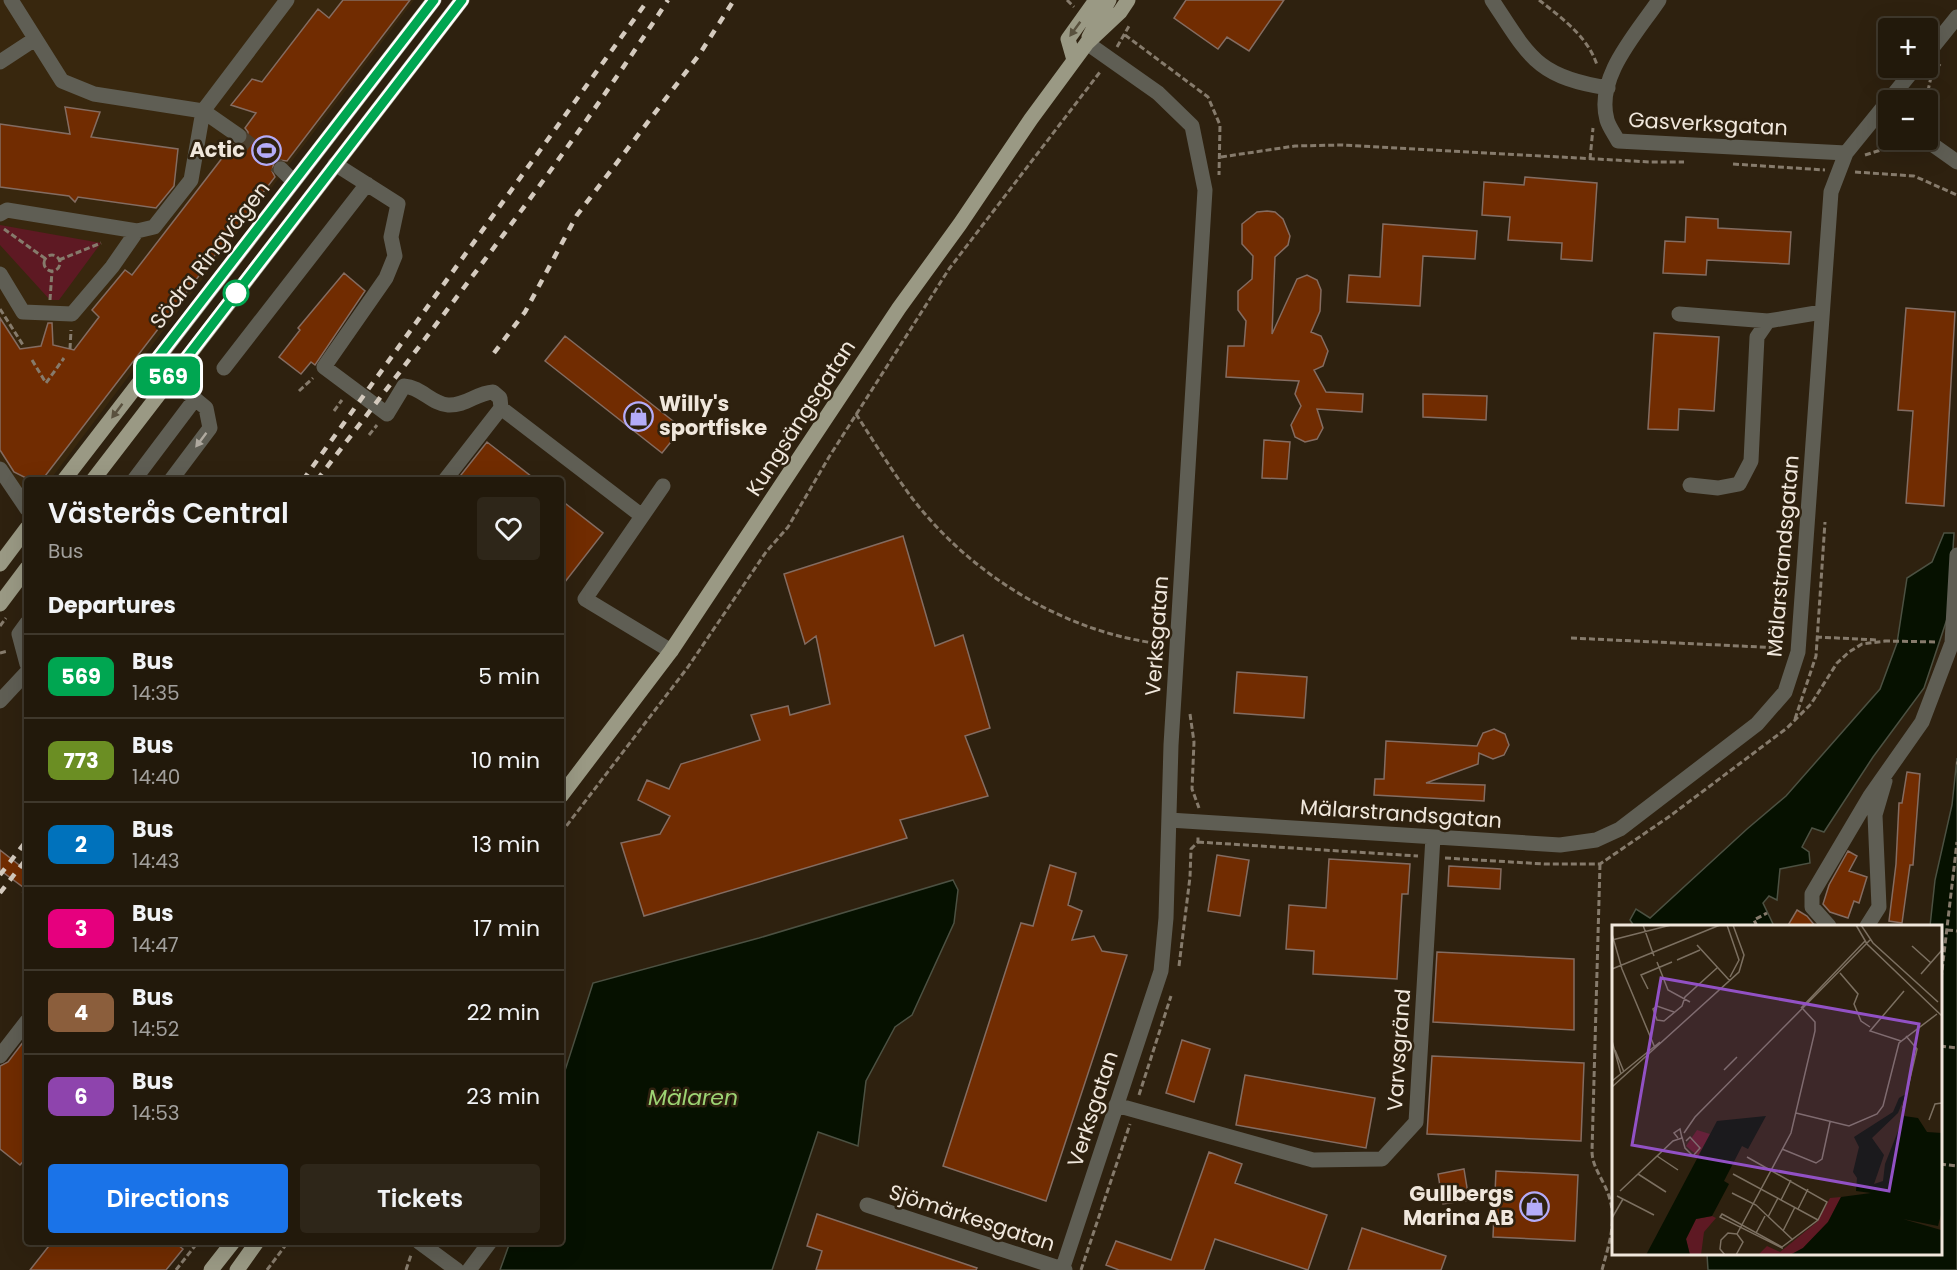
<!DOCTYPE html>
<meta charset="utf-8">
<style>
body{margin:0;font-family:Poppins,sans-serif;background:#2e2619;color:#f1f3f6;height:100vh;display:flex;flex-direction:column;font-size:22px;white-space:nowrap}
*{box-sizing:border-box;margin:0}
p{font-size:20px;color:#a2a09d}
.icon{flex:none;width:33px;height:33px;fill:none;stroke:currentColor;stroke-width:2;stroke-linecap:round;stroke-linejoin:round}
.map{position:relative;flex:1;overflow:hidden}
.panel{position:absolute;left:24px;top:477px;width:540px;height:768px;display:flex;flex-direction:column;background:#22190b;border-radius:6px;box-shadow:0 6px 24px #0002,0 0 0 2px #3f382c}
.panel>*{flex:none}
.badge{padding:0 12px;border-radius:9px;font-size:21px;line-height:39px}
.buttons{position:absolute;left:1878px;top:18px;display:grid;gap:12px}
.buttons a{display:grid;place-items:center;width:60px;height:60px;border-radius:6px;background:#22190b;box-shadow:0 6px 24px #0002,0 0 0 2px #3f382c;font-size:30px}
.map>.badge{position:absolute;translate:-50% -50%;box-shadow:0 0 0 3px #fff}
h2{padding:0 24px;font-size:22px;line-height:54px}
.round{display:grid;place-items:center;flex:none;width:63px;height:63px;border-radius:6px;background:#2e2619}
.overview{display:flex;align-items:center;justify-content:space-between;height:102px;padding:0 24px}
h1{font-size:28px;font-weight:600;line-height:45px}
.primary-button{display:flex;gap:12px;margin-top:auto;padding:12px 24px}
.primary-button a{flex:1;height:69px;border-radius:6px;background:#1a73e8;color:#fff;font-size:24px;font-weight:600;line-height:69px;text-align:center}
.primary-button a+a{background:#2e2619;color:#f1f3f6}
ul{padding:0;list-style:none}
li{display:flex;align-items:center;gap:18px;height:84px;padding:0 24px;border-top:2px solid #3f382c}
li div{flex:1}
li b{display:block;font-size:22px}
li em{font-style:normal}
li .badge{min-width:66px;font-weight:700;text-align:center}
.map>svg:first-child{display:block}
.built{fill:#38270e}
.green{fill:#5e1923}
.water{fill:#061100;stroke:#4c5142;stroke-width:1.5}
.building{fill:#712c01;stroke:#846c61;stroke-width:1.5}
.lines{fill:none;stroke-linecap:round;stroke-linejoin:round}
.minor-tunnel{stroke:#4b3f2e;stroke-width:15;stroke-dasharray:15 8;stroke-linecap:butt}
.path{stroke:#867b6c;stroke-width:3;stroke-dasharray:6 3;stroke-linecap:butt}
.minor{stroke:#5f5e54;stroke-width:15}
.major{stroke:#9a9984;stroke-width:15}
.rail{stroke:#d4cabe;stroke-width:4.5;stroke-dasharray:8 8;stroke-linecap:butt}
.oneway{fill:#59513e}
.oneway2{fill:#afa99f}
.line-casing{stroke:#fff;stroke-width:14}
.line{stroke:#00a651;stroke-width:9}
.stop-dot{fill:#fff;stroke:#00a651;stroke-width:3}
.labels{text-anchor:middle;stroke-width:5;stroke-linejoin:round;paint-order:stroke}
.street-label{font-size:21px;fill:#f0e7dc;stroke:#2e210f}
.poi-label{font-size:21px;font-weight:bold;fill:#f0e7dc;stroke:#2e210f;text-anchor:end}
.water-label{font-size:22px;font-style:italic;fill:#9dd474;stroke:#2e210f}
.inset-road{fill:none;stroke:#7c7061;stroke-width:1.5}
.view{fill:#9251c5;fill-opacity:0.15;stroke:#9251c5;stroke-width:3}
.inset-edge{fill:none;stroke:#f0e7dc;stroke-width:3}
</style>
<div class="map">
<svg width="1957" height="1270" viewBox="0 0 1957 1270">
<rect width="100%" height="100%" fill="#2e210f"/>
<!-- built -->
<path class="built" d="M0,0H414L50,480H27V496L0,465Z"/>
<!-- green -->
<path class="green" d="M0,225L101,243L59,300H50L0,245Z"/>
<!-- water -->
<path class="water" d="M1944,533H1954L1949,613L1924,688L1873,757L1824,832L1812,828L1802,847L1809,852L1810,863L1780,869L1777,900L1769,896L1763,903L1774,926H1634L1630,920L1636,909L1650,918L1747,829L1786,796L1880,689L1897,643L1907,578L1932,562Z
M1957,758V1270H1708L1707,1254H1940V926H1930L1935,880L1952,805Z
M953,880L958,890L954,923L912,1015L895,1027L866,1081L858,1146L818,1132L772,1270H500L510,1242H561V1083L593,983L759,938Z"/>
<!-- building -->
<path class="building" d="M343,0H410L287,161L279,160L274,163L272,171L275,177L42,480H30L14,472L0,450V318L20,349L41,346L48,323H52L53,345L74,350L99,317L92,310L125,270L132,275L233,144L239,146L247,141L248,132L245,128L256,113L231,105L252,79L262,82L318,9L329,18Z
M1186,0H1284L1249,51L1227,37L1218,49L1174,18Z
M65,107L100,112L91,137L178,149L174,186L156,208L78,197L75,202L69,196L0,187V124L70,134Z
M1525,177L1597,183L1592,261L1561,259L1562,243L1508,240L1510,217L1482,215L1484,182L1524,185Z
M1267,211L1275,212L1283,219L1290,236L1288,245L1275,257L1272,334L1297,279L1307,275L1317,280L1321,290L1320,311L1311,332L1321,336L1328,351L1323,366L1314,370L1326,392L1363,394L1362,412L1317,409L1323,428L1317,439L1305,442L1295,437L1291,425L1301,406L1295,394L1299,381L1226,377L1228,346H1244L1246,321L1238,310V291L1252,279L1253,256L1242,244V224L1257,212Z
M1686,217L1718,219V228L1791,232L1789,264L1707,260L1706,275L1663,273L1665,241L1685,242Z
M1383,224L1477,231L1475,259L1423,256L1420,306L1347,302L1349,275L1380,277Z
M344,273L365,291L315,365L311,362L301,374L279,357L300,330L298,328Z
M1906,308L1955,312L1944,506L1906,503L1913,411L1898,410Z
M1654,333L1719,337L1714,411L1679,409L1678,430L1648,429Z
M565,336L682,428L662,453L545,361Z
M1423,394L1487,396L1486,420L1423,417Z
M1264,440L1290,442L1287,479L1262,478Z
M487,442L536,480H457Z
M561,500L603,533L561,587Z
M903,536L935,646L963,635L990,728L965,736L988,796L900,820L907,838L644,916L621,843L660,834L670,816L638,800L647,780L669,789L681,764L760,740L751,715L788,706L790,715L830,704L816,636L805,644L784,574Z
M1237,672L1307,677L1304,718L1234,713Z
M1494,729L1505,734L1509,745L1504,755L1493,759L1479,753L1478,764L1426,783L1485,785L1484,801L1374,795L1375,779H1384L1386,741L1477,746L1483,733Z
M1907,772L1920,774L1913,865H1910L1902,923L1889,921L1896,864L1899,803H1902Z
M0,850L27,871V890L0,870Z
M1848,851L1857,856L1849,871L1867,877L1859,903L1854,901L1848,918L1830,912L1823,904L1829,885Z
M1217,855L1249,860L1240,916L1208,911Z
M1329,859L1410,864L1408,894H1402L1397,979L1313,974L1314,951L1286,949L1289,905L1326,908Z
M1050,865L1076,873L1068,905L1082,911L1072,940L1094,936L1102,951L1127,955L1046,1201L943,1166L1021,923L1033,926Z
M1449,866L1501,869L1500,889L1448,886Z
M1797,910L1807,916L1816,927H1787Z
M1437,952L1574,959V1030L1433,1022Z
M27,1037V1157L20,1165L0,1149V1066L8,1062Z
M1182,1040L1210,1049L1194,1102L1166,1093Z
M1432,1056L1584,1063L1581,1141L1427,1134Z
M1245,1075L1375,1098L1366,1148L1236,1125Z
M1209,1152L1242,1164L1235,1183L1327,1215L1308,1270L1215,1239L1204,1270H1119L1106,1265L1116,1241L1171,1260Z
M1464,1169L1469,1200L1443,1204L1438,1174Z
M1496,1171L1578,1175L1575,1241L1493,1237Z
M817,1214L977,1268L976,1270H816L822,1251L807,1246Z
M1362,1228L1446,1256L1441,1270H1348Z
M52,1242H174L183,1249L166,1270H30Z"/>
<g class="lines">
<!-- minor-tunnel -->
<path class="minor-tunnel" d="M239,136L281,169"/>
<!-- path -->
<path class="path" d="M1067,0L1074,7
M1539,0C1562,18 1588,37 1597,65
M1125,35L1208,97L1220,125L1219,175
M1117,47L1129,26
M1926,100L1931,77L1940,64
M1865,155L1900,144L1906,140
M1221,157L1295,146L1343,145L1650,162H1684
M1590,159L1593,128
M1733,164L1825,170
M1855,172L1914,176L1957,195
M4,229L46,259
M44 263a8 8 0 1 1 16 0a8 8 0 1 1-16 0Z
M59,260L101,243
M50,300L52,271
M0,309L23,345
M70,349L71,330
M32,360L46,383L64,358
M299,391L313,378
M334,411L342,400
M856,414C874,442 892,471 912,498C971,575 1065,633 1162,644
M369,435L377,425
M0,626L6,618
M1816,637L1878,640
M1571,638L1782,648
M1884,641L1938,642
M0,653L8,651
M1190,714L1194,742L1192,789L1199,808
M1795,719L1816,656L1825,522
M1956,763H1957
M23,814L26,812
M561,833L688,667L766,552L788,527L829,457L949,269L1100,72
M1198,842L1418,856
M1445,858L1545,864H1600L1670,816L1787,728L1811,704L1837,663L1849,652L1862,644L1886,641
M1600,864L1592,1151C1592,1169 1606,1182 1610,1200C1617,1223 1608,1247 1602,1270
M23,893L27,885
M1757,926L1754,920L1767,913
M1947,930L1957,931
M1179,966L1190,877L1191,849L1198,842V836
M1940,988L1957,842
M1940,1046L1957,1048
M1139,1095L1171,996
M1940,1164L1957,1166
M176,1270L198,1242
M267,1270L288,1242
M406,1270L411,1255
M1081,1270L1130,1124"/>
<!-- minor -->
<path class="minor" d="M11,0L62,81L94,94L203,111L239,136
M1492,0C1529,56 1536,77 1608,88
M1659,0C1637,33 1595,77 1607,120C1609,127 1615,135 1618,141L1846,153
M1928,53L1957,17
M0,62L35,39
M1926,140L1957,162
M335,164L398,204L391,237L395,256L386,278L324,367L387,414L404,386C421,387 432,404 448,405C466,406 476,393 493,392L500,398L501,408L445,480
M281,169L293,181
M0,214L7,210L137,231L154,227L191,180L203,111L287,0
M0,274L23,312L72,314L112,267L137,231
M1679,314L1768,321
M153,364L206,408L210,428L171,480
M224,368L367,184
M501,408L642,516
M0,469L27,509
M134,480L195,399
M1690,485L1718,488L1739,484L1751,461L1757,337L1768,321L1822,312
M663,486L585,599L671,651
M27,623L19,634L27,664
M0,701L27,672
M1169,820L1560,845L1596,840L1620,829L1757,724L1785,692L1798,652L1831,192L1846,153L1915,68
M1829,926L1812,907V894L1870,796L1922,722L1952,643L1957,555
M1867,926L1879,907L1875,815L1885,781
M0,1056L27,1021
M1116,1105L1313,1160L1382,1159L1416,1122L1433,837
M867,1205L1065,1270
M419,1242L457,1270
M469,1270L490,1242
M1062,1270L1161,971L1166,918L1171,745L1205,190L1192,126L1158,93L1087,43"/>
<!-- major -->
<path class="major" d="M1089,37L1109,0
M1074,60L1068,39L1096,0
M64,480L434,0
M93,480L462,0
M0,564L27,528
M0,604L27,568
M561,796L671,651L899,308L960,224L1031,119L1087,43L1120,12L1128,0
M211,1270L233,1242
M237,1270L257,1242"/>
<!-- rail -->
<path class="rail" d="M494,353L525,312L577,215L699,55L734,0
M303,480L648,0
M317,480C437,323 560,166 668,0
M0,875L27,840
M0,893L27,858"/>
</g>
<!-- one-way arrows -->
<defs><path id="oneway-solid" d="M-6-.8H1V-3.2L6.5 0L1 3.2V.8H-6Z" transform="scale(1.5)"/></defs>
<g class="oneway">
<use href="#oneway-solid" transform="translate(1075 29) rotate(126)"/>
<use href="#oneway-solid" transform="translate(117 411) rotate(127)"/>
</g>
<use class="oneway2" href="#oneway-solid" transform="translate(201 440) rotate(127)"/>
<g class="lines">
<defs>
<path id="line" d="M434,0L153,364L171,378L462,0"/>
</defs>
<!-- line casing -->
<use href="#line" class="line-casing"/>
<!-- line -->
<use href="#line" class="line"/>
</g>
<!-- icons -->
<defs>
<symbol id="stadium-ring" viewBox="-11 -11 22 22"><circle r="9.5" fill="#2e210f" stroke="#b4acf9" stroke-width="1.5"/><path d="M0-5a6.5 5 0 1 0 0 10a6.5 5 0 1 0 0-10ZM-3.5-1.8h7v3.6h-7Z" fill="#b4acf9"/></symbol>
<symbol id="shop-ring" viewBox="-11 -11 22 22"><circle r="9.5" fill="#2e210f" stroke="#b4acf9" stroke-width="1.5"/><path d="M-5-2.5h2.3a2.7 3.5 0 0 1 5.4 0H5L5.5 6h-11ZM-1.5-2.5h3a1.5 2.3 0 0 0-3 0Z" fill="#b4acf9"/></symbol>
</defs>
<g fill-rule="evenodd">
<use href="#stadium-ring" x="250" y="134" width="33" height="33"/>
<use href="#shop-ring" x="622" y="400" width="33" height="33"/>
<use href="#shop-ring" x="1518" y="1190" width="33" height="33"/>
</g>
<!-- markers -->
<circle class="stop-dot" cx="236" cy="293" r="12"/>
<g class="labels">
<!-- street labels -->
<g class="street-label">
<text transform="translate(1708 124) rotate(3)" y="7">Gasverksgatan</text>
<text transform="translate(210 255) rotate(-52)" y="7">Södra Ringvägen</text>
<text transform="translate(801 418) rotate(-57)" y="7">Kungsängsgatan</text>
<text transform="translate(1783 556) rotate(-85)" y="7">Mälarstrandsgatan</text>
<text transform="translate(1157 636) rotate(-86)" y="7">Verksgatan</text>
<text transform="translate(1401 814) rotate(4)" y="7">Mälarstrandsgatan</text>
<text transform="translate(1399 1050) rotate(-86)" y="7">Varvsgränd</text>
<text transform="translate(1093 1109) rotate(-72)" y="7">Verksgatan</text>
<text transform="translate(972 1218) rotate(18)" y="7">Sjömärkesgatan</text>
</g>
<!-- poi labels -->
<g class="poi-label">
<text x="245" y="157">Actic</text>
<text x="659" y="411" text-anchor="start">Willy's<tspan x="659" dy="24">sportfiske</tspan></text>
<text x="1514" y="1201">Gullbergs<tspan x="1514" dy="24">Marina AB</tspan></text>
</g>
<!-- water labels -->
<g class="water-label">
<text x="693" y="1105">Mälaren</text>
</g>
</g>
<!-- overview -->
<g transform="translate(1612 925)">
<rect width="330" height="330" fill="#2e210f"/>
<path d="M85,205L98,209L86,231L74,221ZM229,272L216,297L191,323L178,330H146L155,321L168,327L205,297L218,273ZM100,291L104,293L92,307L89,330H78L74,314L84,294Z" fill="#5e1923"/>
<path d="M294,169L286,188L260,213L272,230L262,259L271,256L273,239L292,191L306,193L315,207L330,208V286L326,301L291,294L329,305L330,330H178L191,323L216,297L229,272L259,268L244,266L245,253L241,247L247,222L242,212L281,187L287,173ZM154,191L136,224L130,221L112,256L117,259L100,291L84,294L74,314L78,330H34L105,196Z" fill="#061100"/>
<path class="inset-road" d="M31,0L42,31M115,0L127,35L118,52M244,0L255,19L330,91M249,0L261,18L326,77M0,9L10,44L43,123M0,15L59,0M85,20L118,56M300,21L319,38M65,35L88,25M45,37L56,65L78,77M0,44L108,0M228,48L246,69L242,79L249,96L258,102M309,49L330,25M36,64L29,50L60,37M189,83L253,16M62,87L45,81L41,84L45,95L52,96L70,81L73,72L105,43M0,116L9,149M289,116L258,106L292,66M3,125L12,147M112,145L125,132M0,156L48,117M0,162L127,47L132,30L121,0M291,183L305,124L294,111M184,188L237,201L265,189L271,181L287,118L325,89M317,195L323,179L330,178M72,208L83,192L258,15M70,212L73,223L81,231L88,223L78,212L74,216M170,224L204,238L210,234L218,197M45,231L66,245M135,232L215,277L206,295L170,322M26,249L54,267M121,249L206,295M8,266L61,216L70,213L68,204L62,208L66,213M120,268L144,280L181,315M5,271L42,290M169,275L179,255M186,284L196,264M110,289L170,322V323L108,292ZM156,292L166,273M0,293L11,274M171,306L183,282M144,308L153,291M125,309L179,208L203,106V97L191,84M113,330L108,324L109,315L116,308L125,309M124,330L131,317L125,309"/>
<path class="view" d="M49,53L307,99L277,266L20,220Z"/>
<rect width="330" height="330" class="inset-edge"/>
</g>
</svg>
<div class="buttons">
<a>+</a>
<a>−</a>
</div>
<b class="badge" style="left:168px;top:376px;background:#00a651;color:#fff">569</b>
<section class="panel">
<div class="overview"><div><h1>Västerås Central</h1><p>Bus</p></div><a class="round"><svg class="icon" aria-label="heart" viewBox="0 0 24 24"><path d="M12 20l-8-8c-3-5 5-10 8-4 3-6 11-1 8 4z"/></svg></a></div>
<h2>Departures</h2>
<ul>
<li><span class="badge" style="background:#00a651;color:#fff">569</span><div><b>Bus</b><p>14:35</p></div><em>5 min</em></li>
<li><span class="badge" style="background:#6b8e23;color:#fff">773</span><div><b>Bus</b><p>14:40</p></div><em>10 min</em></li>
<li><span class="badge" style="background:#0072bc;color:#fff">2</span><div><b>Bus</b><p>14:43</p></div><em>13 min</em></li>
<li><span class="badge" style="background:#e6007e;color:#fff">3</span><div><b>Bus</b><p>14:47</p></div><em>17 min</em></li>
<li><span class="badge" style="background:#8b5e3c;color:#fff">4</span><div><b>Bus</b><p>14:52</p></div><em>22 min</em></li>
<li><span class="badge" style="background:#8e44ad;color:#fff">6</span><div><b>Bus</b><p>14:53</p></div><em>23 min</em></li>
</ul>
<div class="primary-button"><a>Directions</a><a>Tickets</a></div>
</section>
</div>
